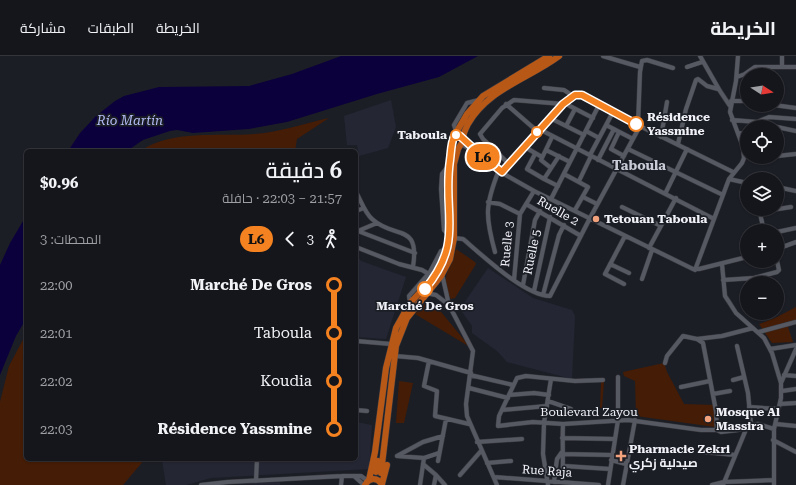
<!DOCTYPE html>
<html lang="ar">
<meta charset="utf-8">
<style>
body{margin:0;font-family:"Roboto Serif",Cairo,serif;background:#222329;color:#f1f3f6;direction:rtl;height:100vh;display:flex;flex-direction:column;font-size:15px;white-space:nowrap}
*{box-sizing:border-box;margin:0}
p{font-size:13px;color:#9d9fa3}
.icon{flex:none;width:22px;height:22px;fill:none;stroke:currentColor;stroke-width:2;stroke-linecap:round;stroke-linejoin:round}
.map{position:relative;flex:1;overflow:hidden;direction:ltr}
.drawer{position:absolute;left:24px;top:93px;width:334px;height:312px;display:flex;flex-direction:column;background:#15161c;border-radius:6px;box-shadow:0 1px 3px #0004,0 0 0 1px #34353b;direction:rtl}
.drawer>*{flex:none}
.badge{padding:0 8px;border-radius:13px;font-size:14px;line-height:26px}
.needle{width:26px;rotate:102deg}
.controls{position:absolute;left:740px;top:12px;display:grid;gap:8px}
.controls a{display:grid;place-items:center;width:44px;height:44px;border-radius:50%;background:#15161c;box-shadow:0 1px 3px #0004,0 0 0 1px #34353b;font-size:20px}
.map>.badge{position:absolute;translate:-50% -50%;box-shadow:0 0 0 2px #fff}
.legs{display:flex;align-items:center;gap:6px;height:44px;padding:0 16px;font-size:13px}
.legs p{margin-inline-start:auto}
.head{display:flex;align-items:center;justify-content:space-between;height:68px;padding:0 16px}
h1{font-size:22px;font-weight:600;line-height:30px}
ul{padding:0 16px;list-style:none}
li{display:flex;align-items:center;gap:14px;height:48px;font-size:15px}
li i{display:grid;place-items:center;width:6px;height:100%;margin:0 5px;background:currentColor}
li i::after{content:'';width:10px;height:10px;margin:-5px;border:3px solid;border-radius:50%;background:#15161c}
li p{margin-inline-start:auto}
li:first-child i{background:linear-gradient(#0000 50%,currentColor 0)}
li:last-child i{background:linear-gradient(currentColor 50%,#0000 0)}
header{display:flex;align-items:center;gap:24px;box-sizing:border-box;height:56px;padding:0 20px;background:#15161c;border-bottom:1px solid #34353b}
header strong{font-size:19px}
nav{display:flex;gap:22px;margin-inline-start:auto;font-size:14px}
.map>svg:first-child{display:block}
.built{fill:#242633}
.green{fill:#451c05}
.water{fill:#0b003c}
.lines{fill:none;stroke-linecap:round;stroke-linejoin:round}
.minor-casing{stroke:#3a3b41;stroke-width:5}
.trunk-casing{stroke:#3a3b41;stroke-width:7}
.minor{stroke:#575962;stroke-width:4}
.trunk{stroke:#b75817;stroke-width:6}
.line-1-casing{stroke:#fff;stroke-width:9}
.line-1{stroke:#f58220;stroke-width:6}
.stop-1-dot{fill:#fff;stroke:#f58220;stroke-width:2}
.poi-dot{fill:#f1a17c;stroke:#1c1e26;stroke-width:1.5}
.labels{text-anchor:middle;stroke-width:3.5;stroke-linejoin:round;paint-order:stroke}
.stop-label{font-size:12px;font-weight:bold;fill:#f1f2f8;stroke:#1c1e26;text-anchor:start}
.street-label{font-size:12px;fill:#f1f2f8;stroke:#1c1e26}
.poi-label{font-size:12px;font-weight:bold;fill:#f1f2f8;stroke:#1c1e26;text-anchor:start}
.water-label{font-size:13px;font-style:italic;fill:#b4bcf6;stroke:#1c1e26}
.neighbourhood-label{font-size:13px;font-weight:bold;fill:#caccd7;stroke:#1c1e26}
</style>
<header>
<strong>الخريطة</strong>
<nav><a>الخريطة</a><a>الطبقات</a><a>مشاركة</a></nav>
</header>
<div class="map">
<svg width="796" height="429" viewBox="0 0 796 429">
<rect width="100%" height="100%" fill="#1c1e26"/>
<!-- built -->
<path class="built" d="M391,44L396,71L388,92L359,100L357,89H347L344,60Z
M356,198L361,205L406,221L386,283L356,281Z
M488,212L533,242L572,254L575,260L572,323L507,306L497,295L472,277V270L460,253Z
M356,366L372,369L369,413L211,422L186,429H166L162,404L166,403H266L267,405L279,403H356Z
M280,426V429L222,428Z"/>
<!-- green -->
<path class="green" d="M329,62L297,83L295,95H140C174,73 215,81 254,78C277,77 306,67 329,62Z
M456,193L475,206L476,208L455,242L451,243C439,225 450,211 456,193Z
M427,245H432L470,291L415,258Z
M796,251V267L788,271L793,286L772,287L759,268L775,262Z
M26,278V403H145L123,429H0V346L9,310Z
M664,307L667,316L684,348L714,349L715,371L636,360L635,325L624,320L623,316Z
M399,325L413,327L404,367H396Z
M601,326H604L602,352H600Z"/>
<!-- water -->
<path class="water" d="M341,0H478L439,21L377,38L287,66L249,73L193,77L177,74L170,75L143,84L127,95H68L80,77L96,60L115,45L124,40L159,31L249,30L292,18Z
M26,160V263L16,280L0,319V209L10,187Z"/>
<g class="lines">
<defs>
<path id="minor" d="M603,0L640,11
M700,0L720,35L730,50
M782,0V11
M687,11L702,6
M737,21L745,18L755,11H796
M544,32L564,34L573,40
M731,45H747
M564,47L593,62
M506,48L537,75
M774,49L796,52
M550,62L584,79
M732,64L757,66L777,71
M757,66L769,61L796,63
M638,68L640,16L642,5L647,4L673,12
M606,69L633,83
M566,70L575,53
M777,71L796,75
M539,73L714,163
M586,75L599,82
M619,76L611,93L624,100
M457,77L454,69L467,47L479,44
M738,77L747,78
M661,81L667,46
M463,83L471,89L480,98
M461,88L482,100L504,118L534,135L693,213H699L747,201
M678,88L686,53L696,24L698,23L707,30L718,33
M523,90L542,101
M628,93L723,139
M546,94L570,106
M535,98L527,113L544,123
M590,99L613,56
M777,100L796,98
M598,104L614,73
M508,107L483,83L480,78L502,52L514,44L563,48
M449,109L442,118L441,133L444,174L450,180
M551,112L541,104L552,81
M501,116L563,48L577,39L733,116
M564,118L588,131L575,154
M729,123L747,127
M579,125L591,100
M558,130L544,123L559,100
M777,131L796,135
M356,136C361,145 365,157 372,163C395,184 420,166 413,211
M666,136L687,93
M583,141L597,148
M551,143L599,49
M488,146L500,148L520,158
M526,148L581,180
M622,151L661,170
M759,153L764,175
M356,155L364,152
M759,156L791,151
M358,175L415,197
M358,175L377,167
M777,176L796,172
M454,182L463,183C482,199 525,240 550,240L590,162L640,70
M356,191L399,208L422,214L434,221
M649,192L676,142
M777,193L796,186
M495,196C485,160 485,149 499,114
M610,208L629,217
M722,208L725,240L729,246L736,257L764,282L772,297L781,327V342L774,373V429
M695,214L729,123L742,107L744,102L743,91L730,56L736,25L738,0
M442,218L449,249L473,295L466,348L467,360L497,429
M642,223L652,194
M514,224L520,158L534,135
M723,224L754,222L777,216L779,214L777,205
M624,228L605,218L625,180
M523,229L535,164L540,155
M534,235L550,161
M426,237L436,239L449,249
M543,239L559,179L564,169
M410,247L409,240L430,216L441,195L448,192
M759,276L796,266
M697,283L722,280L753,272
M356,285L391,288
M737,290L748,337L751,369
M770,293L796,289
M395,300L418,302L471,317
M429,305L424,330L437,335L435,360L469,368
M665,307L667,300L683,280L697,283L703,287L716,355L717,374
M470,319L513,329
M784,319L796,320
M603,324L575,325L526,320L517,322L499,360L498,370L533,366L563,368L628,364L701,374H717L721,376L738,374L751,369L758,368L774,373
M733,324L744,321
M781,327L796,293
M681,331L710,325
M469,332L508,342
M782,335L796,333
M713,338L730,335
M509,339L534,337L549,339
M548,345L571,353
M780,348L796,347
M749,351L778,353
M356,354L367,355
M502,354L547,350
M776,368L796,370
M562,382L615,383
M773,384L796,396
M477,386L522,383
M704,396L735,399
M561,398L612,399
M397,400L423,386L443,380
M397,400L424,402L439,397
M611,404L626,408
M438,405L446,363
M487,407L511,405
M423,408L436,419L434,429
M564,410L610,413
M436,419L445,429
M460,419L481,395
M354,420L364,429
M494,421L599,429
M256,425L257,403
M554,426L557,403L562,396
M562,426C564,406 562,388 563,368
M201,429L228,426L342,420H361L368,425
M341,429L342,420
M420,429L424,402
M548,429L543,398L544,367L551,323
M608,429L618,364V321
M623,429L635,364
M712,429L724,426L774,424
M723,429L747,371"/>
<path id="trunk" d="M376,416L378,405
M381,417L396,290L407,262L441,220L450,203L454,182V108L458,93L463,85C462,79 465,74 468,68C488,33 528,23 559,0
M369,424L375,396L386,312L396,272L410,247L434,221L441,210L448,191L450,175L449,113L453,82L467,58L483,40L549,0
M382,428L387,409
M365,429C369,421 378,421 382,429"/>
</defs>
<!-- minor casing -->
<use href="#minor" class="minor-casing"/>
<!-- trunk casing -->
<use href="#trunk" class="trunk-casing"/>
<!-- minor -->
<use href="#minor" class="minor"/>
<!-- trunk -->
<use href="#trunk" class="trunk"/>
</g>
<g class="lines">
<defs>
<path id="line-1" d="M425,233C465,185 442,157 450,104C451,97 451,87 454,81L460,80L482,100L502,116L563,48L575,39H582L636,68"/>
</defs>
<!-- line-1 casing -->
<use href="#line-1" class="line-1-casing"/>
<!-- line-1 -->
<use href="#line-1" class="line-1"/>
</g>
<!-- markers -->
<g class="stop-1-dot">
<circle cx="636" cy="68" r="7"/>
<circle cx="537" cy="76" r="5"/>
<circle cx="456" cy="79" r="5"/>
<circle cx="425" cy="233" r="7"/>
</g>
<g class="poi-dot">
<circle cx="596" cy="163" r="4"/>
<circle cx="708" cy="363" r="4"/>
<path d="M619 394h4v4h4v4h-4v4h-4v-4h-4v-4h4z"/>
</g>
<g class="labels">
<!-- stop labels -->
<g class="stop-label">
<text x="647" y="65">Résidence<tspan x="647" dy="14">Yassmine</tspan></text>
<text x="447" y="83" text-anchor="end">Taboula</text>
<text x="425" y="254" text-anchor="middle">Marché De Gros</text>
</g>
<!-- street labels -->
<g class="street-label">
<text transform="translate(558 155) rotate(30)" y="4">Ruelle 2</text>
<text transform="translate(507 188) rotate(-85)" y="4">Ruelle 3</text>
<text transform="translate(532 196) rotate(-78)" y="4">Ruelle 5</text>
<text x="589" y="360">Boulevard Zayou</text>
<text transform="translate(547 415) rotate(4)" y="4">Rue Raja</text>
</g>
<!-- poi labels -->
<g class="poi-label">
<text x="604" y="167">Tetouan Taboula</text>
<text x="716" y="360">Mosque Al<tspan x="716" dy="14">Massira</tspan></text>
<text x="629" y="397">Pharmacie Zekri<tspan x="629" dy="14">صيدلية زكري</tspan></text>
</g>
<!-- water labels -->
<g class="water-label">
<text x="130" y="69">Río Martín</text>
</g>
<!-- neighbourhood labels -->
<g class="neighbourhood-label">
<text x="639" y="114">Taboula</text>
</g>
</g>
</svg>
<div class="controls">
<a><svg class="needle" viewBox="-14 -14 28 28"><path d="M0-13l5 13h-10z" fill="#e53935"/><path d="M0 13l5-13h-10z" fill="#9d9fa3"/></svg></a>
<a><svg class="icon" aria-label="locate" viewBox="0 0 24 24"><circle cx="12" cy="12" r="6"/><path d="M12 2v4M12 18v4M2 12h4M18 12h4"/></svg></a>
<a><svg class="icon" aria-label="layers" viewBox="0 0 24 24"><path d="M12 4l9 5-9 5-9-5zM3 14l9 5 9-5"/></svg></a>
<a>+</a>
<a>−</a>
</div>
<b class="badge" style="left:483px;top:101px;background:#f58220;color:#111">L6</b>
<section class="drawer">
<div class="head"><div><h1>6 دقيقة</h1><p>21:57 – 22:03 · حافلة</p></div><b>$0.96</b></div>
<div class="legs"><svg class="icon" aria-label="walk" viewBox="0 0 24 24"><circle cx="13" cy="4" r="2"/><path d="M13 8l-2 6 4 7M11 14l-3 7M7 12l3-4h3l4 4"/></svg>3<svg class="icon" aria-label="back" viewBox="0 0 24 24"><path d="M15 5l-7 7 7 7"/></svg><b class="badge" style="background:#f58220;color:#111">L6</b><p>المحطات: 3</p></div>
<ul>
<li><i style="color:#f58220"></i><b>Marché De Gros</b><p>22:00</p></li>
<li><i style="color:#f58220"></i><span>Taboula</span><p>22:01</p></li>
<li><i style="color:#f58220"></i><span>Koudia</span><p>22:02</p></li>
<li><i style="color:#f58220"></i><b>Résidence Yassmine</b><p>22:03</p></li>
</ul>
</section>
</div>
